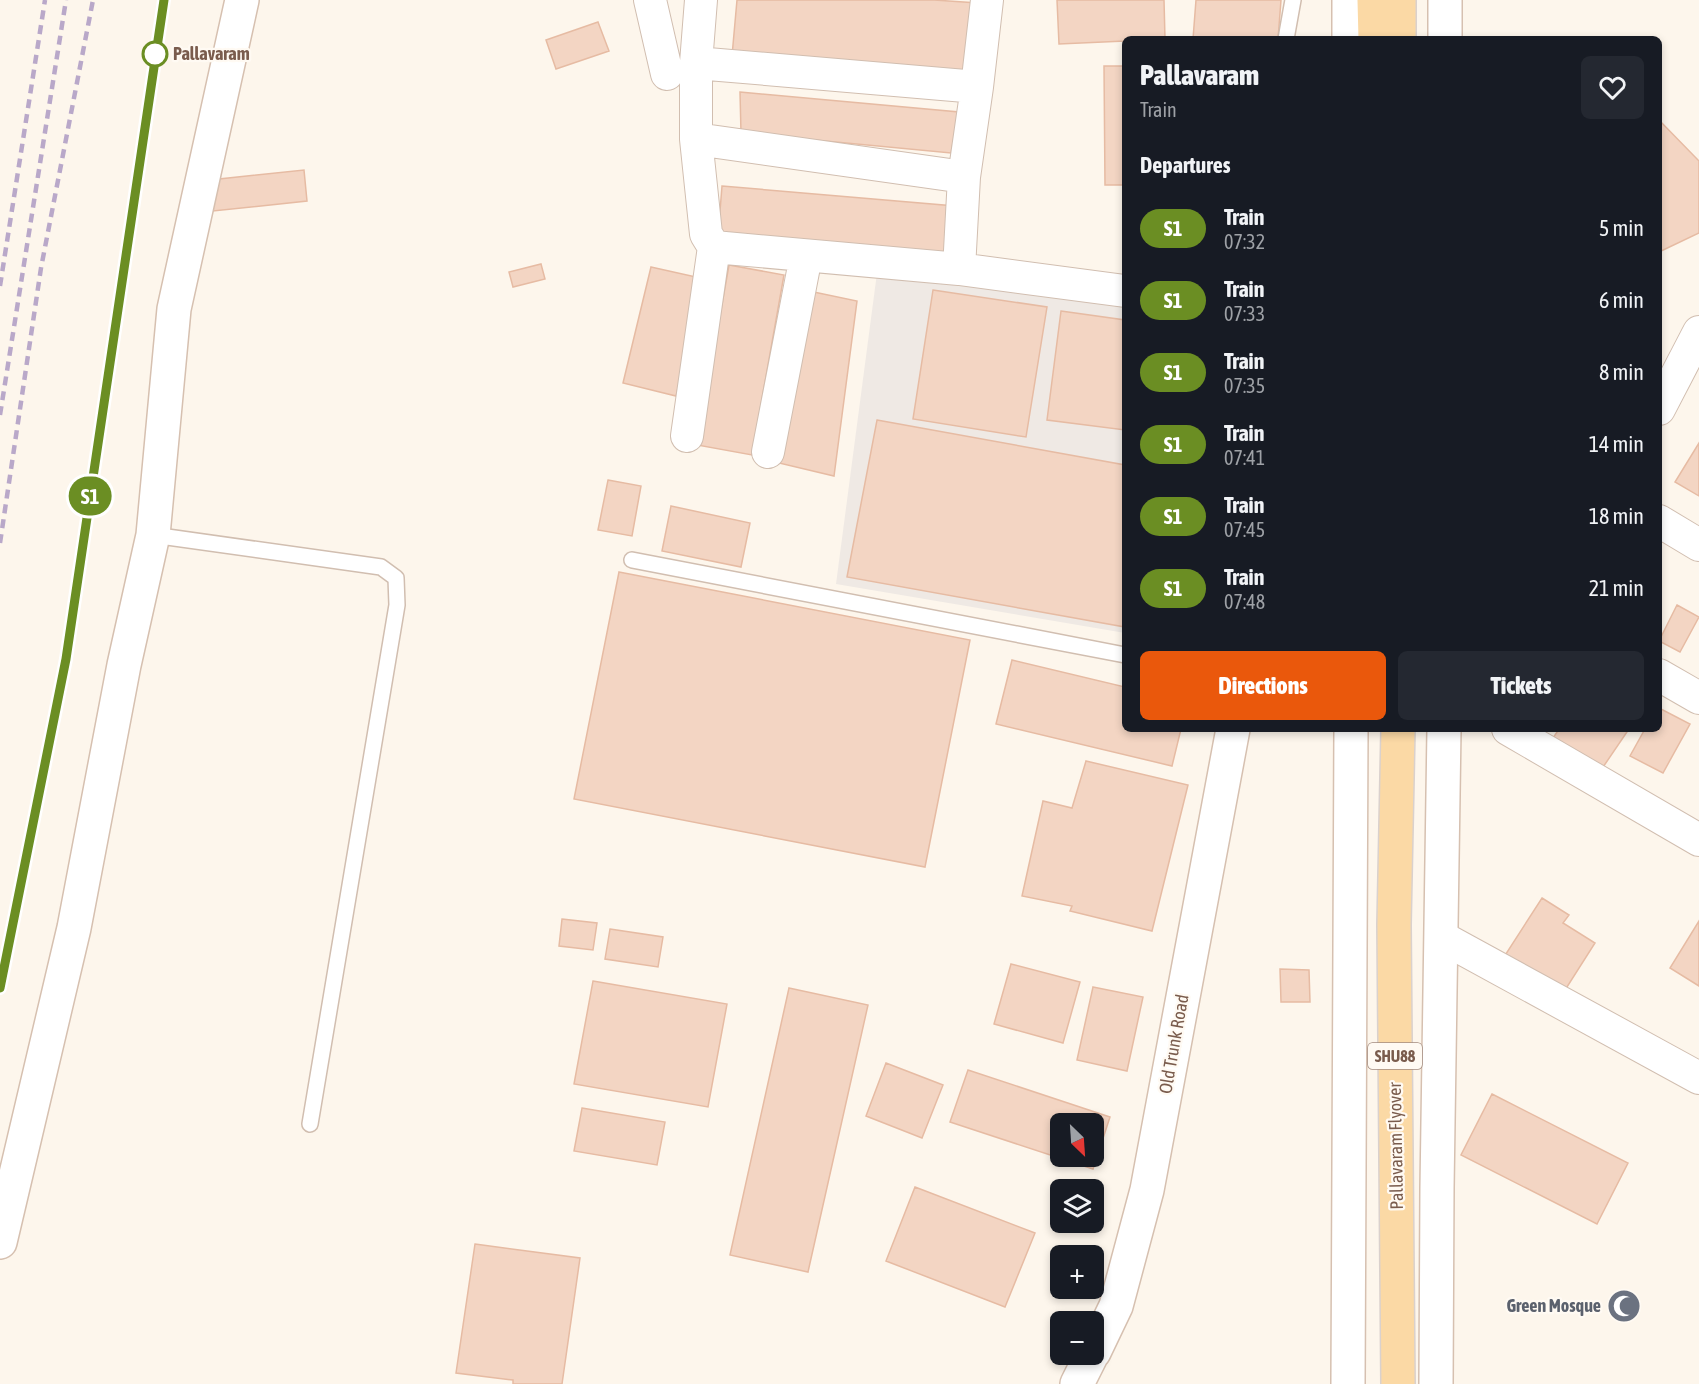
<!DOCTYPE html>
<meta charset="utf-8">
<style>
body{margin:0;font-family:"Asap Condensed",sans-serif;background:#242831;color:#f1f3f6;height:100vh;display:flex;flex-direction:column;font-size:22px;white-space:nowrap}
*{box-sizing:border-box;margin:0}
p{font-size:20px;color:#9ea1a6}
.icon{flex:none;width:33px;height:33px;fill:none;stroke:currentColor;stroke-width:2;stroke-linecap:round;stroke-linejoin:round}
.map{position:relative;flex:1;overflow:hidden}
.sheet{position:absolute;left:1122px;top:36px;width:540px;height:696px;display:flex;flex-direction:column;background:#171b24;border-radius:9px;box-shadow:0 3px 9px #0003}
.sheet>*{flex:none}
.badge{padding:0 12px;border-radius:20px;font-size:21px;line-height:39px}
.needle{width:39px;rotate:155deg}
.buttons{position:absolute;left:1050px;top:1113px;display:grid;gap:12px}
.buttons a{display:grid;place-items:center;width:54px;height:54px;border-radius:9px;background:#171b24;box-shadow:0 3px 9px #0003;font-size:30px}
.map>.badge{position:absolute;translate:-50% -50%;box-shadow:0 0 0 3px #fff}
h2{padding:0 18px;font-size:22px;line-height:54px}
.round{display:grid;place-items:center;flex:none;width:63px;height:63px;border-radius:9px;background:#242831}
.overview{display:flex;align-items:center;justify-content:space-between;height:102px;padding:0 18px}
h1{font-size:28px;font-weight:800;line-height:45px}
.cta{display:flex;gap:12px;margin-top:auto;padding:12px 18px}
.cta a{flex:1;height:69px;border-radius:9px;background:#ea580c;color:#fff;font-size:24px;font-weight:800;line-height:69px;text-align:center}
.cta a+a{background:#242831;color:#f1f3f6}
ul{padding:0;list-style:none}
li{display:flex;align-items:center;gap:18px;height:72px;padding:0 18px}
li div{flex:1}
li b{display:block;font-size:22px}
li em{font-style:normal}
li .badge{min-width:66px;font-weight:700;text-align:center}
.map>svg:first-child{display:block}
.industrial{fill:#efe9e4}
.building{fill:#f3d5c3;stroke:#e6bba3;stroke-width:1.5;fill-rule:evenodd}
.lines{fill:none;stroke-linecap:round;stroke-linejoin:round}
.lane-casing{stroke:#d1beb0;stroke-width:18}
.street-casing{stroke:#d1beb0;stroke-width:34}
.secondary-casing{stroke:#d6c0b0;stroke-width:36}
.primary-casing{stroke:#dad1cd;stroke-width:36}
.lane{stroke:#fff;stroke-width:15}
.street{stroke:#fff;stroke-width:32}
.secondary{stroke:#fff;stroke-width:33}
.primary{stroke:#fbd9a5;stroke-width:33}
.rail{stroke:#b9a8c9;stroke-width:4.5;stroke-dasharray:9 6;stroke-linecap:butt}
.line-casing{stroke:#fff;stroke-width:14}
.line{stroke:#6b8e23;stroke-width:9}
.stop-dot{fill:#fff;stroke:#6b8e23;stroke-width:3}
.labels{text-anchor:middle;stroke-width:4.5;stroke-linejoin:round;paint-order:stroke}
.shield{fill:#fffaf3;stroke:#a28b7f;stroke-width:1.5}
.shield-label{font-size:16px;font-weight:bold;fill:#7a5c4d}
.stop-label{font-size:18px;font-weight:bold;fill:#7a5c4d;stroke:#fffaf3;text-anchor:start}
.street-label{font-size:18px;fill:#7a5c4d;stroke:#fffaf3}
.worship-label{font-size:18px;font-weight:bold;fill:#5b616d;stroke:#fffaf3;text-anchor:end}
</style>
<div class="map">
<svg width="1699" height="1384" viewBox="0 0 1699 1384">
<rect width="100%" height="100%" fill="#fdf6ec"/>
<!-- industrial -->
<path class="industrial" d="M877,273L1125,306V633L836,584Z"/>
<!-- building -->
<path class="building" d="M737,0H934L978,3L972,74L732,56Z
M1057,0H1164L1165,39H1125V41L1059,44Z
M1196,0H1281L1278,39H1193Z
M598,22L609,51L556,69L546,40Z
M1104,66H1125V185H1105Z
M740,92L959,112L951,153L741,133Z
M1659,120L1699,161V233L1659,252Z
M304,170L307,201L213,211L210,180Z
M722,186L955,206L950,256L718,236Z
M541,264L545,279L513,287L509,272Z
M729,265L784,275L752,455L697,445Z
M651,267L705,279L676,396L623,383Z
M933,290L1047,307L1026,437L913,419Z
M809,291L857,301L834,476L779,463Z
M1061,311L1125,320V430L1047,420Z
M877,420L1125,465V627L847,577Z
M1699,443V496L1675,482Z
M608,480L641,486L632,536L598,530Z
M671,506L750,523L741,567L662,551Z
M619,572L970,640L925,867L574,799Z
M1677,605L1699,617L1680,652L1659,641Z
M1012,660L1125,687V729H1181L1172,766L996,724Z
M1659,708L1690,724L1663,773L1630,756L1645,729H1659Z
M1559,729H1629L1599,773L1551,741Z
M1086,761L1188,785L1152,931L1070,911L1072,906L1022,896L1043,801L1072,808Z
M1542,898L1569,915L1563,923L1595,943L1560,998L1502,960Z
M562,919L597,923L593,950L559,946Z
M1699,921V986L1670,968Z
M610,929L663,937L658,967L605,959Z
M1011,964L1080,982L1063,1043L994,1024Z
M1280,969L1309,970L1310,1002H1281Z
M593,981L727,1004L708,1107L574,1084Z
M1093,987L1143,997L1127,1071L1077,1060Z
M789,988L868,1005L808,1272L730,1255Z
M886,1063L943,1085L922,1138L866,1116Z
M968,1070L1110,1117L1093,1169L950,1122ZM1060,1124H1094V1156H1060Z
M1492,1094L1628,1163L1597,1224L1461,1155Z
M582,1108L665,1122L657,1165L574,1151Z
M915,1187L1035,1233L1005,1307L886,1261Z
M475,1244L580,1258L562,1384H513V1380L456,1373Z"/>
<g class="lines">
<defs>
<path id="lane" d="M1286,39L1293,0
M153,535L381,567L396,578L397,605L310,1124
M632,560L1125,655"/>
<path id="street" d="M650,0L667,74
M701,0L696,63V139L964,177
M696,63L977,87L964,177L959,269
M977,87L987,0
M696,139L706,234L714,247L959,269L1125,291
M1659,409L1699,332
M687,436L714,247
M768,452L806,256
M1659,521L1699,545
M1659,675L1699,698
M1508,729L1699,840
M1441,937L1699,1078"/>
<path id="secondary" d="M1349,0V39
M1445,39V0
M0,1242L74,928L124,665L153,535L174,309L242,0
M1094,1352L1116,1306L1147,1190L1233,729
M1077,1384L1092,1354
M1348,1384L1351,729
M1436,1384L1437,1188L1444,729"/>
<path id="primary" d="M1374,0L1375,39
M1399,0V39
M1398,729L1394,925L1398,1384"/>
</defs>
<!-- lane casing -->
<use href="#lane" class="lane-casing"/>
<!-- street casing -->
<use href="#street" class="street-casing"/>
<!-- secondary casing -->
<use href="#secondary" class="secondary-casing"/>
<!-- primary casing -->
<use href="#primary" class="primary-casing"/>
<!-- lane -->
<use href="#lane" class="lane"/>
<!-- street -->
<use href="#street" class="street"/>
<!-- secondary -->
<use href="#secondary" class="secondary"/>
<!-- primary -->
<use href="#primary" class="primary"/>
<!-- rail -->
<path class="rail" d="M0,286L45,0
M0,415L66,0
M0,543L41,268L93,0
M0,988L66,659L164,0"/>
</g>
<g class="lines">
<defs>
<path id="line" d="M0,988L66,659L164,0"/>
</defs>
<!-- line casing -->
<use href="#line" class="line-casing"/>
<!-- line -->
<use href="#line" class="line"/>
</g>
<!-- icons -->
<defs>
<symbol id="mosque-disc" viewBox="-11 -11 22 22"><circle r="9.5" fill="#6b7280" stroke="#fffaf3"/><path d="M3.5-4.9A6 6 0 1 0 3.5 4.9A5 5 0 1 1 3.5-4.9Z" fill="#fff"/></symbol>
</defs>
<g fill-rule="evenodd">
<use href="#mosque-disc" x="1605" y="1287" width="38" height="38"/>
</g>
<!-- markers -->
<circle class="stop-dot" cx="155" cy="54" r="12"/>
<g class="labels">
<!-- shield labels -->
<rect class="shield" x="1368" y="1043" width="54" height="26" rx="4.5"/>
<g class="shield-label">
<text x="1395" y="1062">SHU88</text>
</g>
<!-- stop labels -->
<g class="stop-label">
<text x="173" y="60">Pallavaram</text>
</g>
<!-- street labels -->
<g class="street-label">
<text transform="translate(1174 1044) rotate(-80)" y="6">Old Trunk Road</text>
<text transform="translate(1396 1146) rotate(-91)" y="6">Pallavaram Flyover</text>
</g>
<!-- worship labels -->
<g class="worship-label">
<text x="1601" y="1312">Green Mosque</text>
</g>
</g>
</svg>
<div class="buttons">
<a><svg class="needle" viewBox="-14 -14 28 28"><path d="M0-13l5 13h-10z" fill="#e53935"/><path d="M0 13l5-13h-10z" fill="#9ea1a6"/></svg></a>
<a><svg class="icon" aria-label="layers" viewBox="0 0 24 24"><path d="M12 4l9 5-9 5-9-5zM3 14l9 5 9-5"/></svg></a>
<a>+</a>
<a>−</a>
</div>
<b class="badge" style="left:90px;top:496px;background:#6b8e23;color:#fff">S1</b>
<section class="sheet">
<div class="overview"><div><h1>Pallavaram</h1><p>Train</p></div><a class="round"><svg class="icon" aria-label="heart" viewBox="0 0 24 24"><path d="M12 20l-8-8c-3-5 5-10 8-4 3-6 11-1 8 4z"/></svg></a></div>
<h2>Departures</h2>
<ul>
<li><span class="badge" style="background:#6b8e23;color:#fff">S1</span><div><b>Train</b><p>07:32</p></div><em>5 min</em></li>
<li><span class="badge" style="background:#6b8e23;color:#fff">S1</span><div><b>Train</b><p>07:33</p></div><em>6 min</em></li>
<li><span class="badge" style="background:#6b8e23;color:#fff">S1</span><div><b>Train</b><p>07:35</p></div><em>8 min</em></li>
<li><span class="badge" style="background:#6b8e23;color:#fff">S1</span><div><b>Train</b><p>07:41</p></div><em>14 min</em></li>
<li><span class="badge" style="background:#6b8e23;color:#fff">S1</span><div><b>Train</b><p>07:45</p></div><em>18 min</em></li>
<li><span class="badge" style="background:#6b8e23;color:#fff">S1</span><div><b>Train</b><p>07:48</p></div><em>21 min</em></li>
</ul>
<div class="cta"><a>Directions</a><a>Tickets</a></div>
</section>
</div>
